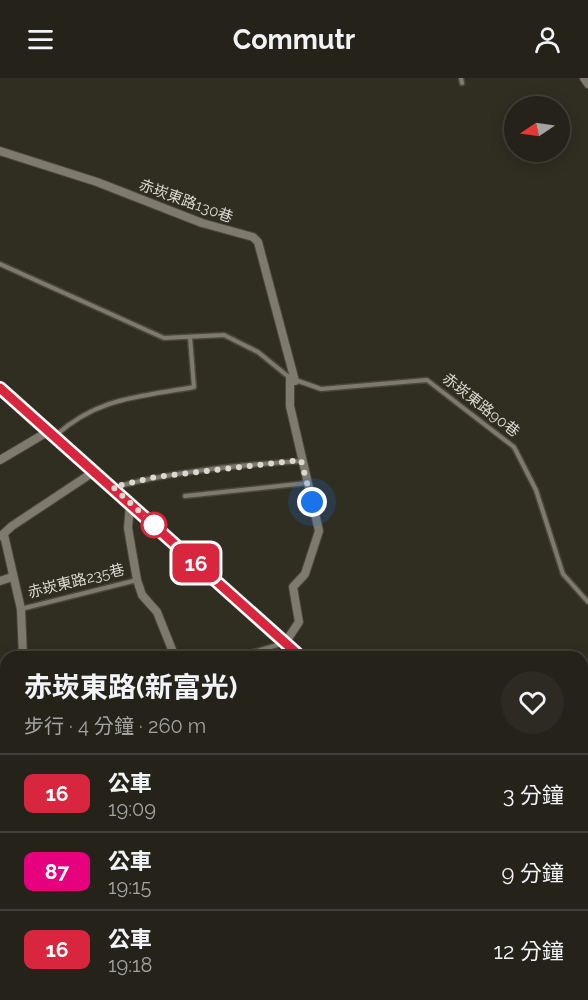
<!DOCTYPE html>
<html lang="zh-TW">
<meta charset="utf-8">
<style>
body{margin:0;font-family:Raleway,"Noto Sans TC",sans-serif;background:#2c2a22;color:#f1f3f6;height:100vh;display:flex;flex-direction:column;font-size:22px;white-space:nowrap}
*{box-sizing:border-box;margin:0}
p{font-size:20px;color:#a3a4a2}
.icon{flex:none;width:33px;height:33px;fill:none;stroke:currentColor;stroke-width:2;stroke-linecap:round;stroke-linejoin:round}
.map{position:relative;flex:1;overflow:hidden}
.side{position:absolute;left:0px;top:573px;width:588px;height:350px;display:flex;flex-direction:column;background:#242219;border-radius:18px 18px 0 0;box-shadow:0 3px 15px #0003,0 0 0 2px #413f38}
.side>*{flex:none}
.badge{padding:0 12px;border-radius:9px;font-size:21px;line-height:39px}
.needle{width:39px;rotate:257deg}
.buttons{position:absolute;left:504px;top:18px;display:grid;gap:12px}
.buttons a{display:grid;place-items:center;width:66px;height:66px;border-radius:50%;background:#242219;box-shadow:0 3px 15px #0003,0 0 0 2px #413f38;font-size:30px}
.you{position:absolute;width:30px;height:30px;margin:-15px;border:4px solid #fff;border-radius:50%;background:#1a73e8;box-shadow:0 0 0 9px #1a73e833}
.map>.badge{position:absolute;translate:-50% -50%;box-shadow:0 0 0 3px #fff}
.round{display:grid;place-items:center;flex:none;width:63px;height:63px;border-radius:32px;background:#2c2a22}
.headline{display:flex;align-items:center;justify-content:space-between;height:102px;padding:0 24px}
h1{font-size:28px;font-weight:700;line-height:45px}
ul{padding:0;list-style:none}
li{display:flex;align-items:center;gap:18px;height:78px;padding:0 24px;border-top:2px solid #413f38}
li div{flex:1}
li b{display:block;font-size:22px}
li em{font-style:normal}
li .badge{min-width:66px;font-weight:700;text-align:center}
header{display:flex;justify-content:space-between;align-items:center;height:78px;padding:0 24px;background:#242219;font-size:27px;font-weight:700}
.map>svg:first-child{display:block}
.green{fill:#4c5318}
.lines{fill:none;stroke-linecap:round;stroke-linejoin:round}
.lane-casing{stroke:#4a483d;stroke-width:7}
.street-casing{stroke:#4a483d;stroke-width:10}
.primary-casing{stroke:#4a483d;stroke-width:15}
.path{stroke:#7f7c72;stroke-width:1.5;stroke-dasharray:1.5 4.5;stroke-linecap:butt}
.lane{stroke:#7e7a6d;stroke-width:4}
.street{stroke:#7e7a6d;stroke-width:8}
.primary{stroke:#629075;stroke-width:12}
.line-casing{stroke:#fff;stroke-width:14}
.line{stroke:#d7263d;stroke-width:9}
.walk{stroke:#dad8d0;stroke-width:6;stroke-dasharray:0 10.8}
.stop-dot{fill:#fff;stroke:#d7263d;stroke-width:3}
.labels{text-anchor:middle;stroke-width:4.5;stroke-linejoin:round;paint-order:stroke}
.street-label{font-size:15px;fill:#dad8d0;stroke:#302d21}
</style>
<header><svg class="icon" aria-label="menu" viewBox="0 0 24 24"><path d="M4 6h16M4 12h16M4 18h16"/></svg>Commutr<svg class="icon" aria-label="person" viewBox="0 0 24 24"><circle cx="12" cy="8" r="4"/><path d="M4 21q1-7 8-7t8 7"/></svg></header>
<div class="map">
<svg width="588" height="922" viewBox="0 0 588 922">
<rect width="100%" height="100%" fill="#302d21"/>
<!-- green -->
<path class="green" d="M305,916H446V917L439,922H303Z"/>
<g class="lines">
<defs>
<path id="lane" d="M461,0L462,5
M0,186L164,260L224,257L258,274L290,300L321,311L427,302L514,369L536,412L563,496L588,524
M55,358C98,319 139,319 194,309L190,259
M115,409C176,393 239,387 301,383
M185,418L307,405
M21,531L137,502
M236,579L281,566
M582,754L588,751
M508,916L510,922
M562,916L564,922
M459,919L460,922"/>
<path id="street" d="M584,0L588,6
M0,73L97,104L202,145L253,159L258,164L295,303
M0,382L49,353
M130,426L128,450L137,502L142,517L157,534L175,579
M4,457L21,531L23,579
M1,458L12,448L95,393
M0,503L12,499
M285,565L299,544L293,509L305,496L319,453L290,328V300
M582,606L588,605
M582,812L588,808"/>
<path id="primary" d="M0,310L301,579
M582,831L588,836"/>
</defs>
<!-- lane casing -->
<use href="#lane" class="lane-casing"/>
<!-- street casing -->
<use href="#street" class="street-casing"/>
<!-- primary casing -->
<use href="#primary" class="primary-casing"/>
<!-- path -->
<path class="path" d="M389,922L401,916"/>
<!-- lane -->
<use href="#lane" class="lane"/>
<!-- street -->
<use href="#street" class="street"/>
<!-- primary -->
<use href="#primary" class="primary"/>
</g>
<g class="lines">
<defs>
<path id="line" d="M0,310L301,579"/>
</defs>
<!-- line casing -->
<use href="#line" class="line-casing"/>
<!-- line -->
<use href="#line" class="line"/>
<!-- walk -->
<path class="walk" d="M154,447L113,409L155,399L301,382L312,424"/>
</g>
<!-- markers -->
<circle class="stop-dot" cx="154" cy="447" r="12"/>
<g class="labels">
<!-- street labels -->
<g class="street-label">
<text transform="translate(186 123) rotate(20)" y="5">赤崁東路130巷</text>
<text transform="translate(481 327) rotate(38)" y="5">赤崁東路90巷</text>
<text transform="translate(76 503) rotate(-14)" y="5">赤崁東路235巷</text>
</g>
</g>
</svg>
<div class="buttons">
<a><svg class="needle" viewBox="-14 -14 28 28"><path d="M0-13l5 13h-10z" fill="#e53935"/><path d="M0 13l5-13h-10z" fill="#a3a4a2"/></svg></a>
</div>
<div class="you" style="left:312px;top:424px"></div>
<b class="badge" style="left:196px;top:485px;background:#d7263d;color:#fff">16</b>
<section class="side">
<div class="headline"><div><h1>赤崁東路(新富光)</h1><p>步行 · 4 分鐘 · 260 m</p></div><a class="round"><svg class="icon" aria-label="heart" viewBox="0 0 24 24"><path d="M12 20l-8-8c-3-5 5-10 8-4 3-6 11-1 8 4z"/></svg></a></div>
<ul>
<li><span class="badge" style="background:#d7263d;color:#fff">16</span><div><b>公車</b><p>19:09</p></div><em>3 分鐘</em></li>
<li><span class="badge" style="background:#e6007e;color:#fff">87</span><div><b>公車</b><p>19:15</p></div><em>9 分鐘</em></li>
<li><span class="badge" style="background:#d7263d;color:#fff">16</span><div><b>公車</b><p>19:18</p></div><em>12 分鐘</em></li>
</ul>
</section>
</div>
